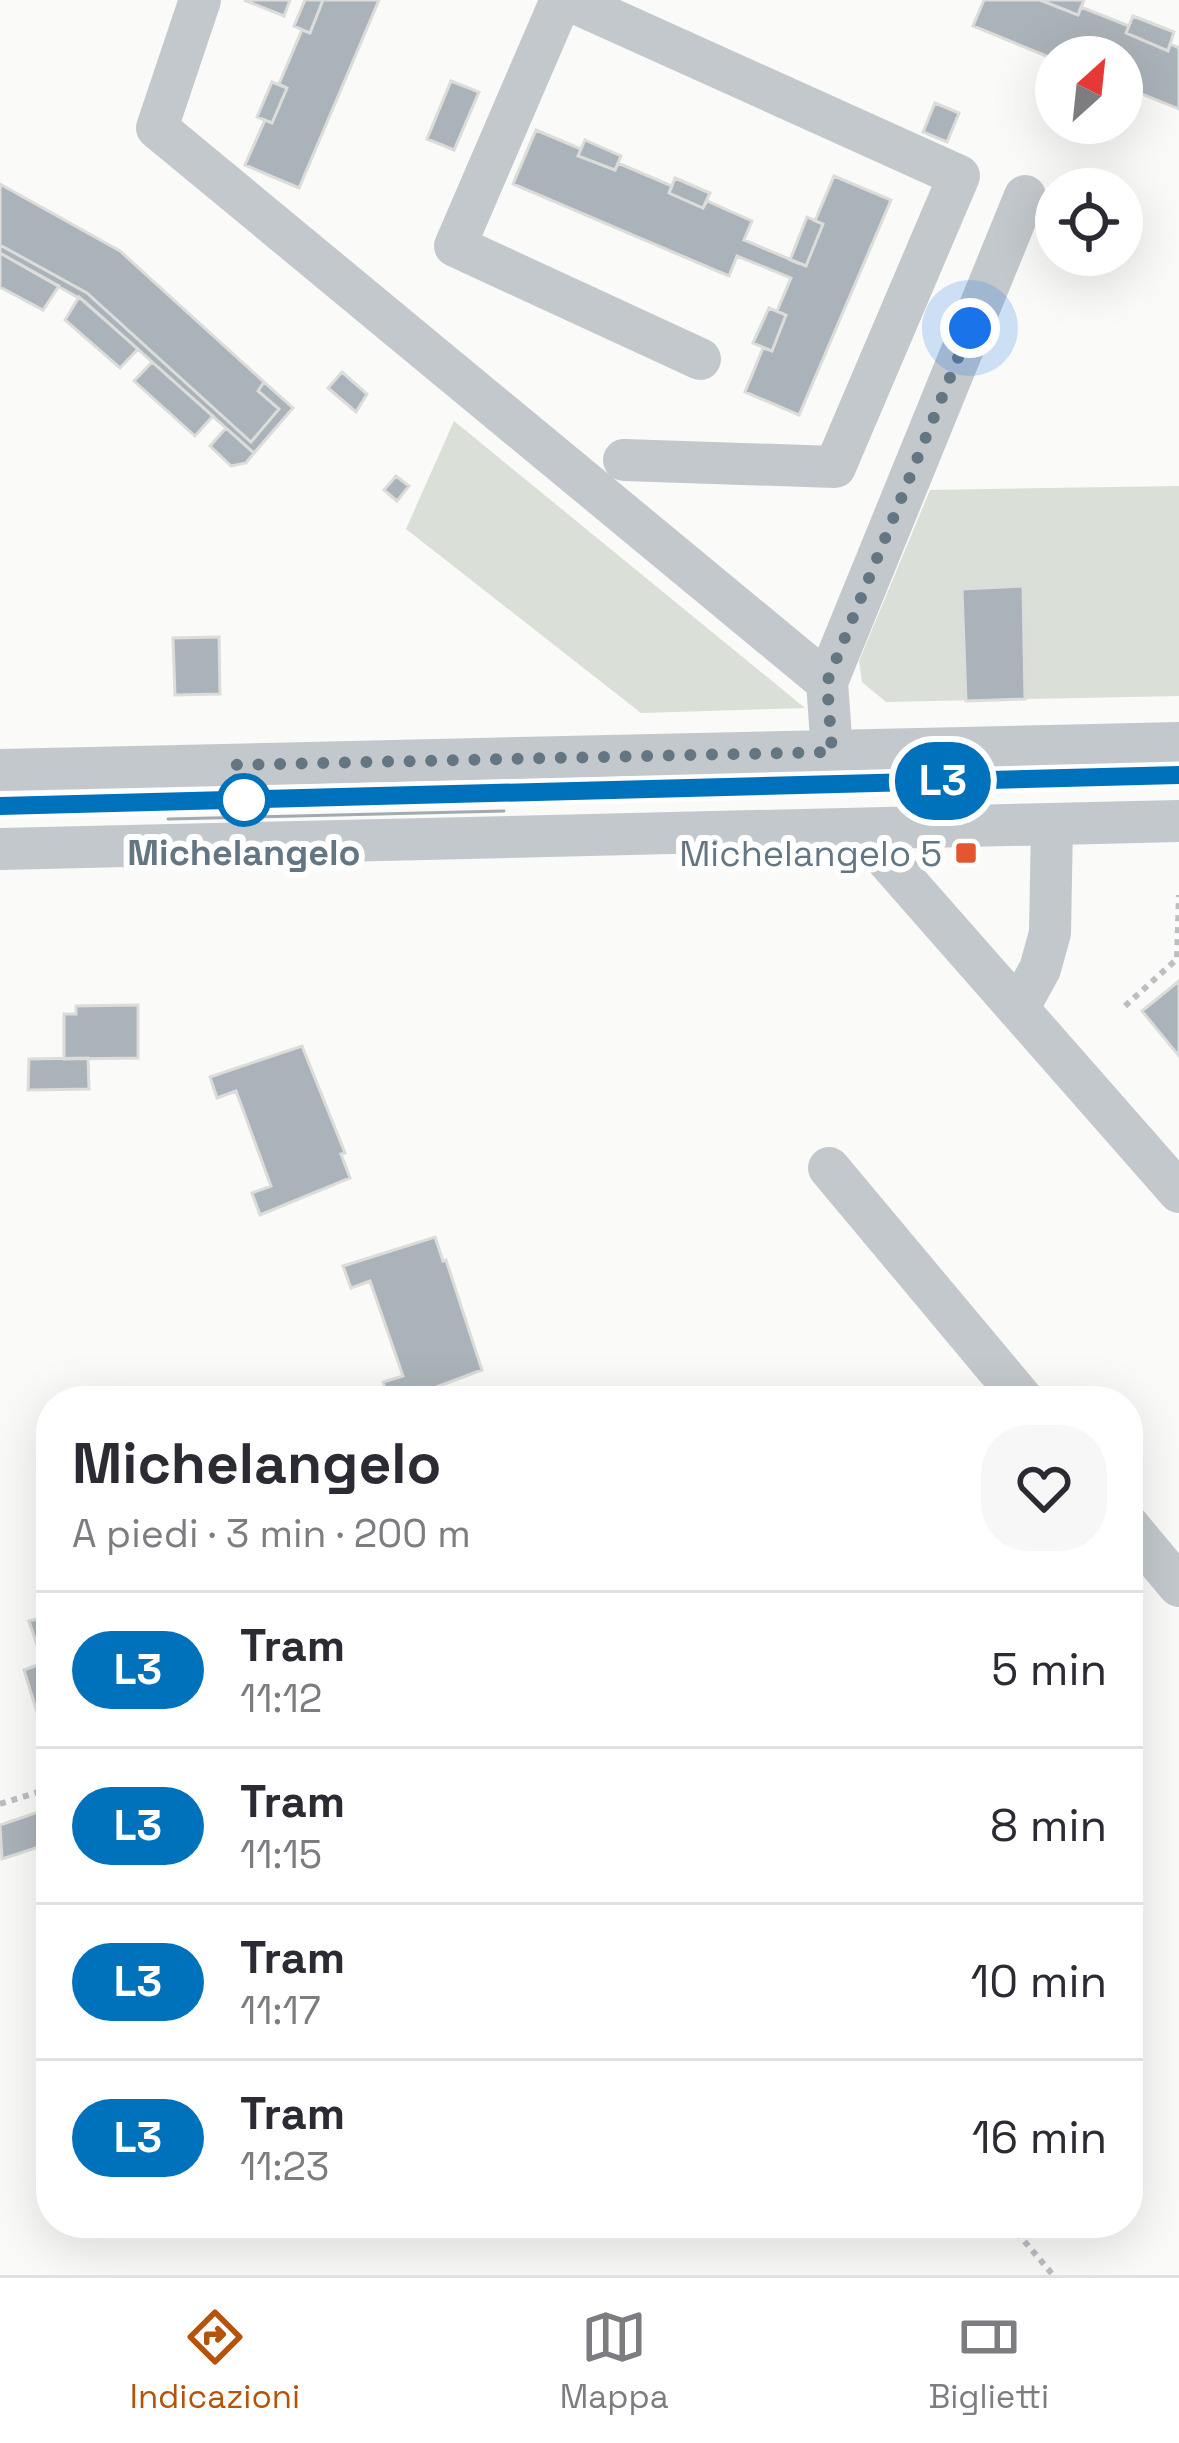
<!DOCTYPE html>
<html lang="it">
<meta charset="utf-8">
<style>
body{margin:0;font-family:"Space Grotesk",sans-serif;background:#f7f7f7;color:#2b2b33;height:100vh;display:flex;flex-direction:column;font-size:45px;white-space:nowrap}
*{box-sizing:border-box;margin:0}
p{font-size:39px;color:#7c7c81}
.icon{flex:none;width:66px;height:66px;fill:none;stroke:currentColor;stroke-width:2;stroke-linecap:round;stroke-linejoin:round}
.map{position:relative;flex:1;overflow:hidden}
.details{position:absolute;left:36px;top:1386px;width:1107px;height:852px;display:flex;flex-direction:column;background:#fff;border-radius:48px;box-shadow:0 12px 48px #0002}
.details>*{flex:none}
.badge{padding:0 24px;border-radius:39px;font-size:42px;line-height:78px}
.needle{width:78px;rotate:27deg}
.tools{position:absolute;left:1035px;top:36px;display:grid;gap:24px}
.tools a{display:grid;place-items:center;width:108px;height:108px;border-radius:50%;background:#fff;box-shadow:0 12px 48px #0002;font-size:60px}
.you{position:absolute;width:60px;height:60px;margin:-30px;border:9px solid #fff;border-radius:50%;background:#1a73e8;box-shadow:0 0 0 18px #1a73e833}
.map>.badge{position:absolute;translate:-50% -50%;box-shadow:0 0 0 6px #fff}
.round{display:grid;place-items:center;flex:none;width:126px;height:126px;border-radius:48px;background:#f7f7f7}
.head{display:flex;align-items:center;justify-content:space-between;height:204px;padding:0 36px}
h1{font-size:57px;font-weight:600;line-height:90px}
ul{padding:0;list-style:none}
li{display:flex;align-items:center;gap:36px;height:156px;padding:0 36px;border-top:3px solid #e1e1e2}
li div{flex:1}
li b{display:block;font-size:45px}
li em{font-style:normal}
li .badge{min-width:132px;font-weight:700;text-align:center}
.tabs{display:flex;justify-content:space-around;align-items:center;height:168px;border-top:3px solid #e1e1e2;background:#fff;font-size:33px;color:#7c7c81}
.tabs a{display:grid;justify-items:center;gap:6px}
.tabs .active{color:#b45309}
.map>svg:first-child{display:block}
.green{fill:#dadfd7}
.building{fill:#aab3b9;stroke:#dcdcda;stroke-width:3}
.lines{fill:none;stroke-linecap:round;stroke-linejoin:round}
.path{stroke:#bbbfc2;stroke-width:6;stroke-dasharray:6 6;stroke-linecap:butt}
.minor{stroke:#c3c8cc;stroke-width:42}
.tram{stroke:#a2aab0;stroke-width:3}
.line-casing{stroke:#fff;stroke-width:27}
.line{stroke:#0072bc;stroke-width:18}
.walk{stroke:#657683;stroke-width:12;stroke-dasharray:0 21.6}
.stop-dot{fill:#fff;stroke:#0072bc;stroke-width:6}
.poi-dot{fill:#e4572e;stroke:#fff;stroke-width:4.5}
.labels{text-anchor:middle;stroke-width:12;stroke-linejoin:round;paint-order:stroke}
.stop-label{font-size:36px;font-weight:bold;fill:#657683;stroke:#fff}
.poi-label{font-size:36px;fill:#657683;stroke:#fff;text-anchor:end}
</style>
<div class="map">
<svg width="1179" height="2275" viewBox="0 0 1179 2275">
<rect width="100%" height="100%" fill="#fafaf8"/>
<!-- green -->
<path class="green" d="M454,421L805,708L641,713L406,529Z
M1179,486V696L886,702L862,682L859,661L930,490Z"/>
<!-- building -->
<path class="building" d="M244,0H290L284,16Z
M305,0H323L310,33L294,26Z
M323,0H379L299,188L245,165L265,120L272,123L287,88L279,84L302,30L310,33Z
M984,0H1040L1078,15L1081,7L1129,26L1126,33L1168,51L1170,44L1179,48V109L1122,86V57L1056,60L973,26Z
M1040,0H1084L1078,15Z
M1133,16L1174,32L1168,51L1126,33Z
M451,81L479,92L454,150L427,139Z
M272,82L287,88L272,123L257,117Z
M935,103L959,113L947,142L923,132Z
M536,130L581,149L578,156L615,170L618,163L672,186L669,193L703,208L707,201L752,221L744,240L806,266L823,224L815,221L834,176L891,200L799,415L745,392L763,348L772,351L786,315L777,311L791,278L737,256L729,276L513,184Z
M585,140L621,156L615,170L578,156Z
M675,178L710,193L703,208L669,193Z
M0,184L120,251L264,382L258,391L279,409L251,442L87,293L0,245Z
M807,217L823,224L806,266L790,260Z
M0,245L87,293L251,442L279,409L258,391L264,382L293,408L254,453L84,301L0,253Z
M0,253L59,286L43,310L0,287Z
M79,297L138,349L120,368L65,320Z
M769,308L786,315L772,351L753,343Z
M152,362L213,416L195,436L134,381Z
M342,372L367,394L356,412L328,388Z
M226,428L254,453L246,463L231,466L210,446Z
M396,476L409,486L397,501L384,490Z
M1023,586L1025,699L966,701L962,589Z
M219,637L220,694L175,695L173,638Z
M1179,981V1056L1142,1011Z
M138,1005V1058L64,1059V1014H76V1006Z
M302,1046L345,1153L341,1154L350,1178L260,1215L252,1193L271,1186L236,1091L217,1098L210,1077Z
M88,1058L89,1089L28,1090L29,1059Z
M435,1237L443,1261L446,1260L482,1370L399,1401H389L383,1382L403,1376L370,1281L351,1288L343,1266Z
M51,1615V1722L41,1725L24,1670L43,1663L29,1621Z
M47,1809L51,1843L2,1859L0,1825Z"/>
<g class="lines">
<!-- path -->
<path class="path" d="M1125,1006L1177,959L1179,895
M0,1804L51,1788
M1009,2223L1053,2275"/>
<!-- minor -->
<path class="minor" d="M200,0L157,128L827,682
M561,0L455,246L700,359
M569,0L959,176L835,467L624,460
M832,752L827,682L1025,196
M0,770L1179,743
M860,829L1179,1192
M0,849L1179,821
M1018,1009L1040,969L1050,933L1052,824
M829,1168L1024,1401
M1128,1525L1179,1586"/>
<!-- tram -->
<path class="tram" d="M0,806L1179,775
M168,819L504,811"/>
</g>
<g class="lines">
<defs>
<path id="line" d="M0,806L1179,775"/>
</defs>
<!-- line casing -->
<use href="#line" class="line-casing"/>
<!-- line -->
<use href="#line" class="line"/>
<!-- walk -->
<path class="walk" d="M244,800L231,765L832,752L827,682L970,328"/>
</g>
<!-- markers -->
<circle class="stop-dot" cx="244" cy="800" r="24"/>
<rect class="poi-dot" x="954" y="841" width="24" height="24" rx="6"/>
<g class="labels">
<!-- stop labels -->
<g class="stop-label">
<text x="244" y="865">Michelangelo</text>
</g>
<!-- poi labels -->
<g class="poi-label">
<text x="942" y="866">Michelangelo 5</text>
</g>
</g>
</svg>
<div class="tools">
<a><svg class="needle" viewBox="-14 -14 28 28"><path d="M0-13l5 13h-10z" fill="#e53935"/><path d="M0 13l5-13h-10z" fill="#7c7c81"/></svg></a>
<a><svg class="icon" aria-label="locate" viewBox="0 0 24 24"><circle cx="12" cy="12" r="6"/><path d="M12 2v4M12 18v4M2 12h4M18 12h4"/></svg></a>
</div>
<div class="you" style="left:970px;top:328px"></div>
<b class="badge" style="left:943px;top:781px;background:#0072bc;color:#fff">L3</b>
<section class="details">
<div class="head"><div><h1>Michelangelo</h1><p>A piedi · 3 min · 200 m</p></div><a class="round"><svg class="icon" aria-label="heart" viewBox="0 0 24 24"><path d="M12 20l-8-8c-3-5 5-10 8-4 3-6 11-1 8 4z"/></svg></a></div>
<ul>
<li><span class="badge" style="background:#0072bc;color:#fff">L3</span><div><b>Tram</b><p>11:12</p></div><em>5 min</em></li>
<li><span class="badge" style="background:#0072bc;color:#fff">L3</span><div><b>Tram</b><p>11:15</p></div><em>8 min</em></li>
<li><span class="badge" style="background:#0072bc;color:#fff">L3</span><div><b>Tram</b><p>11:17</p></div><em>10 min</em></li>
<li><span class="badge" style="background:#0072bc;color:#fff">L3</span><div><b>Tram</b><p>11:23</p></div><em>16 min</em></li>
</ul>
</section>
</div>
<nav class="tabs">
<a class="active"><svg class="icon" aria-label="directions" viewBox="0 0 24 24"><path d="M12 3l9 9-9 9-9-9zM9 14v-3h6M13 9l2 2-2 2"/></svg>Indicazioni</a>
<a><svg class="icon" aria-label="map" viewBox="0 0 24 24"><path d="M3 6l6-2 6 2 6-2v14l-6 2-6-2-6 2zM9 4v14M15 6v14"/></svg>Mappa</a>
<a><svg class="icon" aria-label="tickets" viewBox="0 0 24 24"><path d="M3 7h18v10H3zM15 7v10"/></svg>Biglietti</a>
</nav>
